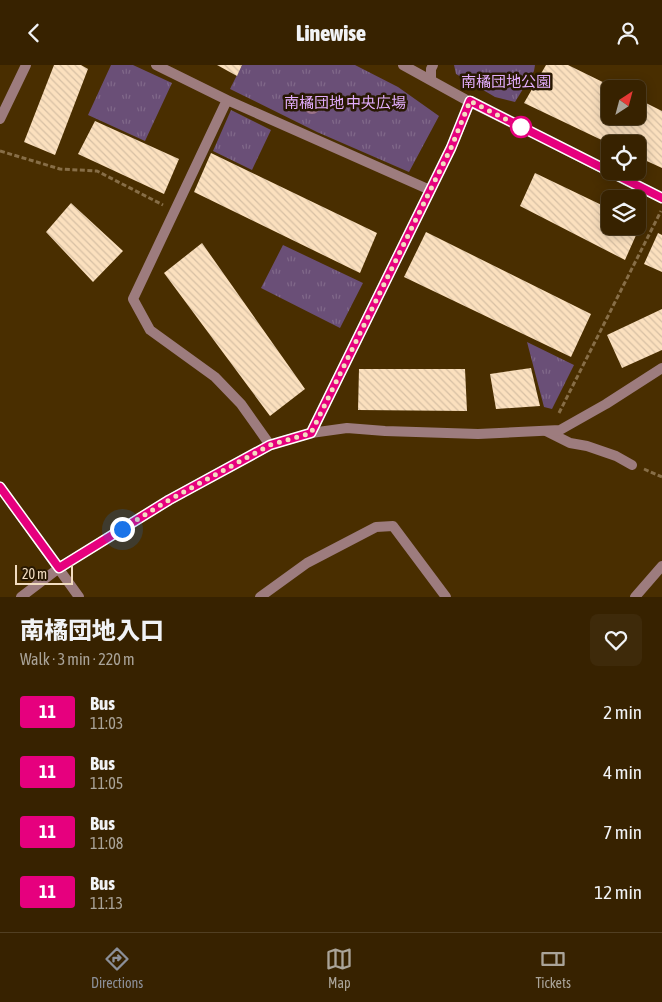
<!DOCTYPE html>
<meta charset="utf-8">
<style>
body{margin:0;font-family:"Asap Condensed","Noto Sans JP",sans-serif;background:#3e2a0a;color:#f1f3f6;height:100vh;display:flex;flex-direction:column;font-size:19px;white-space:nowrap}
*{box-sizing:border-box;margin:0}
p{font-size:16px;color:#aaa499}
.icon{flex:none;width:28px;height:28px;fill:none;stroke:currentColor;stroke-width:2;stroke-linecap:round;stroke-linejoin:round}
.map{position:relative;height:532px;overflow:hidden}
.sheet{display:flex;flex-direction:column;background:#372200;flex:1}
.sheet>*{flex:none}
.badge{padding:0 10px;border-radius:4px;font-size:18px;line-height:32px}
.needle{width:32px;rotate:36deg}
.controls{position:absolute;left:601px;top:15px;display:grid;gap:10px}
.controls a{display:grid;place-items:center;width:45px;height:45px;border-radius:8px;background:#372200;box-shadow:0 2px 12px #0003,0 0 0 1px #513f22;font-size:25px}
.scale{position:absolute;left:15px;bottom:12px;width:58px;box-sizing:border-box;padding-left:5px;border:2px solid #f2dcc0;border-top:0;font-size:14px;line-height:18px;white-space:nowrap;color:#f2dcc0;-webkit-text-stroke:4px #281802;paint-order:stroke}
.you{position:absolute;width:25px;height:25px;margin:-12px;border:4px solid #fff;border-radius:50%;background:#1a73e8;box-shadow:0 0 0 8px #1a73e833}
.map>.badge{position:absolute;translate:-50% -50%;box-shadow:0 0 0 2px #fff}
.round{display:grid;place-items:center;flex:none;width:52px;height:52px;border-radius:8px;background:#3e2a0a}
.head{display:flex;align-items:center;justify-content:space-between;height:85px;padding:0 20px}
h1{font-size:24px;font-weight:800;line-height:38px}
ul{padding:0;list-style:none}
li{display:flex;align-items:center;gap:15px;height:60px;padding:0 20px}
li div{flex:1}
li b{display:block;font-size:19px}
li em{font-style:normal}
li .badge{min-width:55px;font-weight:700;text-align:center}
header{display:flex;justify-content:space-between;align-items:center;height:65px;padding:0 20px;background:#372200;font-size:22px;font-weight:800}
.menu{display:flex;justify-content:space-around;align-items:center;height:70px;border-top:1px solid #513f22;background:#372200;font-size:14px;color:#aaa499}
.menu a{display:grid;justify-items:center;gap:2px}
.menu .selected{color:#8c9099}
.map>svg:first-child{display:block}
.grass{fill:url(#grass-tufts)}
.building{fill:url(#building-back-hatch)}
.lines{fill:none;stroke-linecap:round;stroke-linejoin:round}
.path{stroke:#876e47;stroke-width:3;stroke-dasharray:5 2.5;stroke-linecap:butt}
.lane{stroke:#9d7c7e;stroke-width:10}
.street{stroke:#9d7c7e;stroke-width:10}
.tree{fill:#9d748b}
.line-casing{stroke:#fff;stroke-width:11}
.line{stroke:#e6007e;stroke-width:8}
.walk{stroke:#f2dcc0;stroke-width:5;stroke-dasharray:0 9}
.stop-dot{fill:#fff;stroke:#e6007e;stroke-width:2.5}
.labels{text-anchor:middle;stroke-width:5;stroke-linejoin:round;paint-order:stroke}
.park-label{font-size:15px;fill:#e2adfc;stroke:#281802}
</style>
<header><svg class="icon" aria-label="back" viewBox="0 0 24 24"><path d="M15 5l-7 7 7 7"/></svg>Linewise<svg class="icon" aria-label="person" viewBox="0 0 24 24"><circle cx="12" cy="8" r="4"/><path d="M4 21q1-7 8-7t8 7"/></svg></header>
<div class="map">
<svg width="662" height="532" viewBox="0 0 662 532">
<defs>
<pattern id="grass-tufts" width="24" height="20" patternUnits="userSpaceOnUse" patternTransform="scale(1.25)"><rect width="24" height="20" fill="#6a4f77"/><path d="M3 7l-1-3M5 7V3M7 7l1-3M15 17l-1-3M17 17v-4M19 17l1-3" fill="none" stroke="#806889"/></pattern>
<pattern id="building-back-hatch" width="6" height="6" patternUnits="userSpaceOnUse" patternTransform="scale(1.25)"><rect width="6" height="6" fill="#fbe0be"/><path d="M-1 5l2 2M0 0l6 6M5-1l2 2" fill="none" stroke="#d7c0a4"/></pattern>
</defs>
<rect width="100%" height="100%" fill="#492e00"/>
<!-- grass -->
<path class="grass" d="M111,0H133L172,18L145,76L88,50Z
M242,0H355L398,22L439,51L409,107L317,67L230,24Z
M454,0H535L534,6L515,37L495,32L456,9Z
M231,45L271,65L252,105L213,86Z
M283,180L363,218L340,263L261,223Z
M527,277L574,300L552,344L544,342Z"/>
<!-- building -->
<path class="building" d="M54,0H81L88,4L55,90L24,77Z
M217,0H242L237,11Z
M546,0H568L617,24H610V51H638V34L662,46V103L638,92V79H610L524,38Z
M95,56L179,94L164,129L78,89Z
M211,88L377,168L360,208L194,127Z
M535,108L610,144V161H638V157L641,159L625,195L520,141Z
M71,138L123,186L93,217L46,167Z
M426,167L591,249L571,292L404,212Z
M658,168L662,170V207L644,199Z
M202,178L305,324L270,351L164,208Z
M662,244V285L622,303L607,270Z
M531,303L540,341L496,344L490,309Z
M359,304H465L467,346L358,345Z"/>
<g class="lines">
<!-- path -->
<path class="path" d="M0,86L60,104L97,106L163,140
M559,348L661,146
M644,404L662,412"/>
<!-- lane -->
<path class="lane" d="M156,0L227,35
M0,54L26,0
M546,366L570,378L587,381L616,391L632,400
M270,380L241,339L215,312L150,265L133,234L227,35L430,125
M260,532L307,498L376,462L393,461L446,532
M635,532L662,501"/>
<!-- street -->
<path class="street" d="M403,0L470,37L662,133
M431,15V4L433,0
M311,368L451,83L470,37
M0,422L79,532
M21,532L59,503L169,435L270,380L311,368L347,363L385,366L478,369L560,365L606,339L662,303"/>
</g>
<!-- trees -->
<circle class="tree" cx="312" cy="41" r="8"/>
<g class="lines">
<defs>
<path id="line" d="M0,422L59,503L169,435L270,380L311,368L451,83L470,36L662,133"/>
</defs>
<!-- line casing -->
<use href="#line" class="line-casing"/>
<!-- line -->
<use href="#line" class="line"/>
<!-- walk -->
<path class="walk" d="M122,464L169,435L270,380L311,368L451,83L470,36L523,63L521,62"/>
</g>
<!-- markers -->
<circle class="stop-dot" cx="521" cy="62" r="10"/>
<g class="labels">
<!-- park labels -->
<g class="park-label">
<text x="506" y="22">南橘団地公園</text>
<text x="345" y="43">南橘団地 中央広場</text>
</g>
</g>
</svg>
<div class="controls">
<a><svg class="needle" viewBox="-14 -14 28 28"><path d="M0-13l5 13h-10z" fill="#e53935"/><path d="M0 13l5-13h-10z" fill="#aaa499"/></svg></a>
<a><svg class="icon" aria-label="locate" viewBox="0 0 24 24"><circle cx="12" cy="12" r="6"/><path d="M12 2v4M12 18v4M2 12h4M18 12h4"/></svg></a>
<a><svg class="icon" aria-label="layers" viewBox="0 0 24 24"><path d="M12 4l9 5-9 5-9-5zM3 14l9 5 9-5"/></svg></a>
</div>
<div class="scale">20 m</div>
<div class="you" style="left:122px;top:464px"></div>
</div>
<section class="sheet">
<div class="head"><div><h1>南橘団地入口</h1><p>Walk · 3 min · 220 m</p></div><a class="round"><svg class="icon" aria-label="heart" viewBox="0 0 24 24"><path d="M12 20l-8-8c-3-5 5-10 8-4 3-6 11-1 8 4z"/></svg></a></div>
<ul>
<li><span class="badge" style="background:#e6007e;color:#fff">11</span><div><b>Bus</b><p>11:03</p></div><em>2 min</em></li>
<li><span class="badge" style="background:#e6007e;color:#fff">11</span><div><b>Bus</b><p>11:05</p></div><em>4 min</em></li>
<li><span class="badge" style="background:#e6007e;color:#fff">11</span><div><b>Bus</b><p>11:08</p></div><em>7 min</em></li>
<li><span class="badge" style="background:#e6007e;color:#fff">11</span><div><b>Bus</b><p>11:13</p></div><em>12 min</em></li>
</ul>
</section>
<nav class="menu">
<a class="selected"><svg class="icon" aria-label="directions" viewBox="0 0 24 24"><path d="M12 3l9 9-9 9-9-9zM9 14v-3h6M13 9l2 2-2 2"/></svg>Directions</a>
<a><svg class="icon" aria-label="map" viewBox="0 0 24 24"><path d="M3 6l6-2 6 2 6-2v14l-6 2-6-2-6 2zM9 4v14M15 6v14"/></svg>Map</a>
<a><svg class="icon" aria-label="tickets" viewBox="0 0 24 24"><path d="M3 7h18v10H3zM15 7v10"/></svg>Tickets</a>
</nav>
